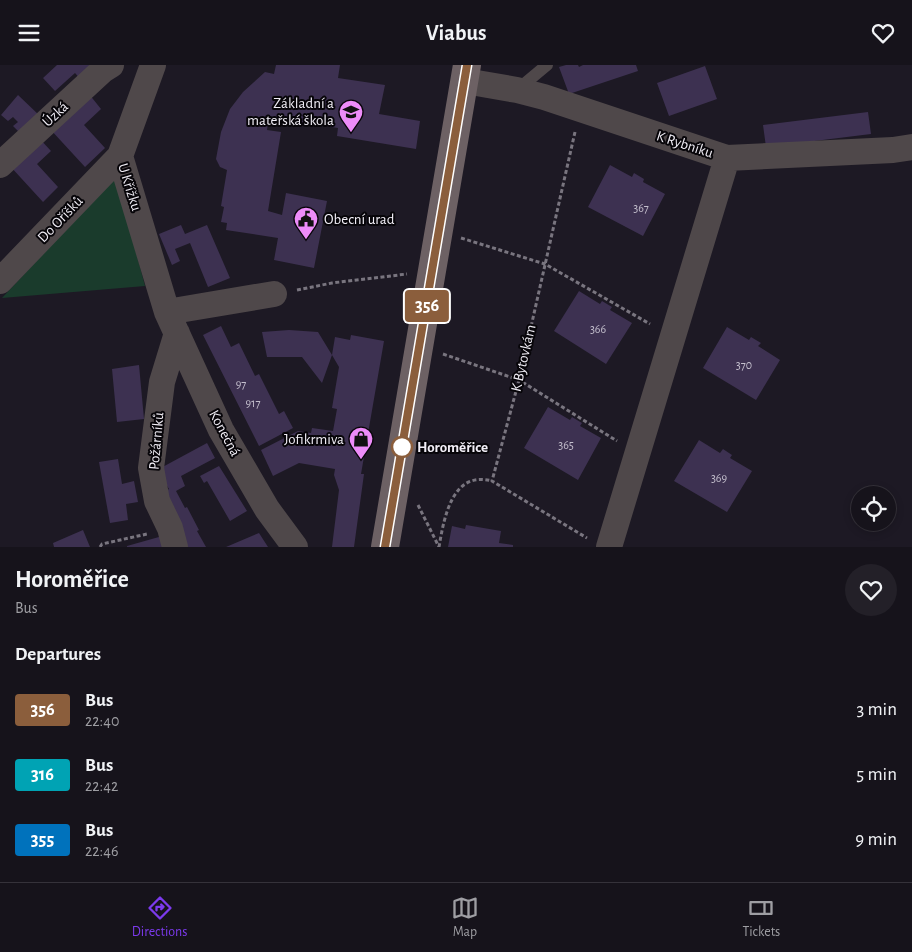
<!DOCTYPE html>
<meta charset="utf-8">
<style>
body{margin:0;font-family:"Alegreya Sans",sans-serif;background:#232028;color:#f1f3f6;height:100vh;display:flex;flex-direction:column;font-size:19px;white-space:nowrap}
*{box-sizing:border-box;margin:0}
p{font-size:16px;color:#9e9ea3}
.icon{flex:none;width:28px;height:28px;fill:none;stroke:currentColor;stroke-width:2;stroke-linecap:round;stroke-linejoin:round}
.map{position:relative;height:482px;overflow:hidden}
.panel{display:flex;flex-direction:column;background:#16131b;flex:1}
.panel>*{flex:none}
.badge{padding:0 10px;border-radius:4px;font-size:18px;line-height:32px}
.controls{position:absolute;left:851px;top:421px;display:grid;gap:10px}
.controls a{display:grid;place-items:center;width:45px;height:45px;border-radius:50%;background:#16131b;box-shadow:0 2px 8px #0003,0 0 0 1px #35323a;font-size:25px}
.map>.badge{position:absolute;translate:-50% -50%;box-shadow:0 0 0 2px #fff}
h2{padding:0 15px;font-size:19px;line-height:45px}
.round{display:grid;place-items:center;flex:none;width:52px;height:52px;border-radius:26px;background:#232028}
.summary{display:flex;align-items:center;justify-content:space-between;height:85px;padding:0 15px}
h1{font-size:24px;font-weight:700;line-height:38px}
ul{padding:0;list-style:none}
li{display:flex;align-items:center;gap:15px;height:65px;padding:0 15px}
li div{flex:1}
li b{display:block;font-size:19px}
li em{font-style:normal}
li .badge{min-width:55px;font-weight:700;text-align:center}
header{display:flex;justify-content:space-between;align-items:center;height:65px;padding:0 15px;background:#16131b;font-size:22px;font-weight:700}
.dock{display:flex;justify-content:space-around;align-items:center;height:70px;border-top:1px solid #35323a;background:#16131b;font-size:14px;color:#9e9ea3}
.dock a{display:grid;justify-items:center;gap:2px}
.dock .current{color:#7c3aed}
.map>svg:first-child{display:block}
.green{fill:#1a3b2c}
.building{fill:#3d3151}
.lines{fill:none;stroke-linecap:round;stroke-linejoin:round}
.path{stroke:#79757f;stroke-width:3;stroke-dasharray:4 2.5;stroke-linecap:butt}
.service{stroke:#4f484a;stroke-width:12}
.minor{stroke:#4f484a;stroke-width:26}
.secondary{stroke:#6d6164;stroke-width:28}
.line-casing{stroke:#fff;stroke-width:11}
.line{stroke:#8b5e3c;stroke-width:8}
.stop-dot{fill:#fff;stroke:#8b5e3c;stroke-width:2.5}
.labels{text-anchor:middle;stroke-width:4;stroke-linejoin:round;paint-order:stroke}
.number-label{font-size:12px;fill:#c4bfcd}
.poi-label{font-size:15px;fill:#f1eef6;stroke:#070509;text-anchor:end}
.street-label{font-size:15px;fill:#f1eef6;stroke:#070509}
.stop-label{font-size:15px;font-weight:bold;fill:#f1eef6;stroke:#070509;text-anchor:start}
</style>
<header><svg class="icon" aria-label="menu" viewBox="0 0 24 24"><path d="M4 6h16M4 12h16M4 18h16"/></svg>Viabus<svg class="icon" aria-label="heart" viewBox="0 0 24 24"><path d="M12 20l-8-8c-3-5 5-10 8-4 3-6 11-1 8 4z"/></svg></header>
<div class="map">
<svg width="912" height="482" viewBox="0 0 912 482">
<rect width="100%" height="100%" fill="#1d1924"/>
<!-- green -->
<path class="green" d="M116,111L145,221L2,233Z"/>
<!-- building -->
<path class="building" d="M57,0H89L94,6L82,16L75,8L55,26L43,13Z
M276,0H340L338,13L385,20L379,49L420,56L416,84L337,71L338,63L269,52L267,65L281,67L268,146L282,150L286,128L327,136L314,203L274,195L278,173L226,165L227,158L221,157L224,142L221,141L227,105L220,102L216,94L221,67L230,44L243,27L265,7L274,9Z
M566,0H578L579,2L583,0H636L638,6L569,29L559,2Z
M705,1L717,34L669,51L657,18Z
M89,29L101,44L84,60L105,83L85,102L50,64Z
M18,30L40,51L21,69L13,61L18,57L13,52L8,56L1,50Z
M868,47L871,69L766,82L763,60Z
M39,73L51,86L37,99L58,122L43,137L10,101Z
M610,100L632,112L634,108L644,114L643,117L665,129L643,171L588,142Z
M181,160L185,169L207,160L230,213L208,222L190,178L175,184L180,196L172,200L159,169Z
M579,226L600,239L602,236L612,242L610,245L632,258L606,299L554,266Z
M221,261L231,282L239,278L255,311L259,309L279,349L284,346L293,363L259,381L203,270Z
M727,262L749,275L751,272L761,278L758,281L780,295L756,335L703,303Z
M289,265L318,267L332,290L322,318L302,292H267L262,267Z
M351,270L384,276L361,409H364L354,482H332L339,425L334,410L335,404L299,398L273,411L261,385L298,366L311,368L312,363L333,366L337,344L332,343L339,302L332,290L335,272L350,275Z
M139,300L144,354L117,357L112,304Z
M548,342L570,355L572,352L582,358L580,361L601,373L578,415L524,383Z
M699,375L720,388L723,384L732,390L730,393L752,406L727,447L674,416Z
M207,378L215,393L181,411L185,421L176,426L185,443L187,442L199,465L197,466L206,482H187L162,428L169,424L157,405Z
M118,394L122,419L134,416L138,437L126,439L128,455L110,458L99,397Z
M219,401L247,446L230,456L207,416L204,418L200,411Z
M466,460L501,466L499,478L513,480V482H448L452,461L465,464Z
M83,465L90,482H54L53,478Z
M259,468L268,482H226Z
M166,470L170,482H127V481Z"/>
<g class="lines">
<!-- path -->
<path class="path" d="M575,67L519,315L492,416L587,473
M461,173L545,199L650,259
M297,225L332,218L407,209
M443,289L519,315L617,376
M418,440L439,482
M100,482L102,479L147,469
M439,482C444,453 452,405 492,416"/>
<!-- service -->
<path class="service" d="M517,25L547,0"/>
<!-- minor -->
<path class="minor" d="M153,0L120,91L167,247L221,365L267,444L295,482
M465,16L517,25L544,32L727,93L893,85L912,82
M0,100L103,5L111,0
M0,216L120,91
M167,247L274,229
M175,482L170,463L157,436L151,403L162,317L177,268
M609,482L727,93"/>
<!-- secondary -->
<path class="secondary" d="M385,482L467,0"/>
</g>
<g class="lines">
<defs>
<path id="line" d="M385,482L467,0"/>
</defs>
<!-- line casing -->
<use href="#line" class="line-casing"/>
<!-- line -->
<use href="#line" class="line"/>
</g>
<!-- icons -->
<defs>
<symbol id="school-pin" viewBox="-11 -11 22 30"><path d="M0 17L-7.5 6A9.5 9.5 0 1 1 7.5 6Z" fill="#ed8cf9" stroke="#070509"/><path d="M0-5L7-2L0 1L-7-2ZM-4 1L0 2.5L4 1V4Q0 6-4 4Z" fill="#111"/></symbol>
<symbol id="civic-pin" viewBox="-11 -11 22 30"><path d="M0 17L-7.5 6A9.5 9.5 0 1 1 7.5 6Z" fill="#ed8cf9" stroke="#070509"/><path d="M-.6-6.5H3V-4.5H.6V-3L4-1V1h2V6H-6V1h2V-1L-.6-3ZM-1.2 2.5V6h2.4V2.5Z" fill="#111"/></symbol>
<symbol id="shop-pin" viewBox="-11 -11 22 30"><path d="M0 17L-7.5 6A9.5 9.5 0 1 1 7.5 6Z" fill="#ed8cf9" stroke="#070509"/><path d="M-5-2.5h2.3a2.7 3.5 0 0 1 5.4 0H5L5.5 6h-11ZM-1.5-2.5h3a1.5 2.3 0 0 0-3 0Z" fill="#111"/></symbol>
</defs>
<g fill-rule="evenodd">
<use href="#school-pin" x="337" y="33" width="28" height="38"/>
<use href="#civic-pin" x="292" y="140" width="28" height="38"/>
<use href="#shop-pin" x="347" y="360" width="28" height="38"/>
</g>
<!-- markers -->
<circle class="stop-dot" cx="402" cy="382" r="10"/>
<g class="labels">
<!-- number labels -->
<g class="number-label">
<text x="641" y="147">367</text>
<text x="598" y="268">366</text>
<text x="744" y="304">370</text>
<text x="241" y="323">97</text>
<text x="253" y="342">917</text>
<text x="566" y="384">365</text>
<text x="719" y="417">369</text>
</g>
<!-- poi labels -->
<g class="poi-label">
<text x="334" y="43">Základní a<tspan x="334" dy="17">mateřská škola</tspan></text>
<text x="324" y="159" text-anchor="start">Obecní urad</text>
<text x="344" y="379">Jofikrmiva</text>
</g>
<!-- street labels -->
<g class="street-label">
<text transform="translate(55 49) rotate(-43)" y="5">Úzká</text>
<text transform="translate(685 79) rotate(18)" y="5">K Rybníku</text>
<text transform="translate(130 122) rotate(73)" y="5">U Křížku</text>
<text transform="translate(60 154) rotate(-46)" y="5">Do Oříšků</text>
<text transform="translate(523 293) rotate(-77)" y="5">K Bytovkám</text>
<text transform="translate(225 368) rotate(62)" y="5">Konečná</text>
<text transform="translate(156 376) rotate(-85)" y="5">Požárníků</text>
</g>
<!-- stop labels -->
<g class="stop-label">
<text x="417" y="387">Horoměřice</text>
</g>
</g>
</svg>
<div class="controls">
<a><svg class="icon" aria-label="locate" viewBox="0 0 24 24"><circle cx="12" cy="12" r="6"/><path d="M12 2v4M12 18v4M2 12h4M18 12h4"/></svg></a>
</div>
<b class="badge" style="left:427px;top:241px;background:#8b5e3c;color:#fff">356</b>
</div>
<section class="panel">
<div class="summary"><div><h1>Horoměřice</h1><p>Bus</p></div><a class="round"><svg class="icon" aria-label="heart" viewBox="0 0 24 24"><path d="M12 20l-8-8c-3-5 5-10 8-4 3-6 11-1 8 4z"/></svg></a></div>
<h2>Departures</h2>
<ul>
<li><span class="badge" style="background:#8b5e3c;color:#fff">356</span><div><b>Bus</b><p>22:40</p></div><em>3 min</em></li>
<li><span class="badge" style="background:#00a3b4;color:#fff">316</span><div><b>Bus</b><p>22:42</p></div><em>5 min</em></li>
<li><span class="badge" style="background:#0072bc;color:#fff">355</span><div><b>Bus</b><p>22:46</p></div><em>9 min</em></li>
</ul>
</section>
<nav class="dock">
<a class="current"><svg class="icon" aria-label="directions" viewBox="0 0 24 24"><path d="M12 3l9 9-9 9-9-9zM9 14v-3h6M13 9l2 2-2 2"/></svg>Directions</a>
<a><svg class="icon" aria-label="map" viewBox="0 0 24 24"><path d="M3 6l6-2 6 2 6-2v14l-6 2-6-2-6 2zM9 4v14M15 6v14"/></svg>Map</a>
<a><svg class="icon" aria-label="tickets" viewBox="0 0 24 24"><path d="M3 7h18v10H3zM15 7v10"/></svg>Tickets</a>
</nav>
